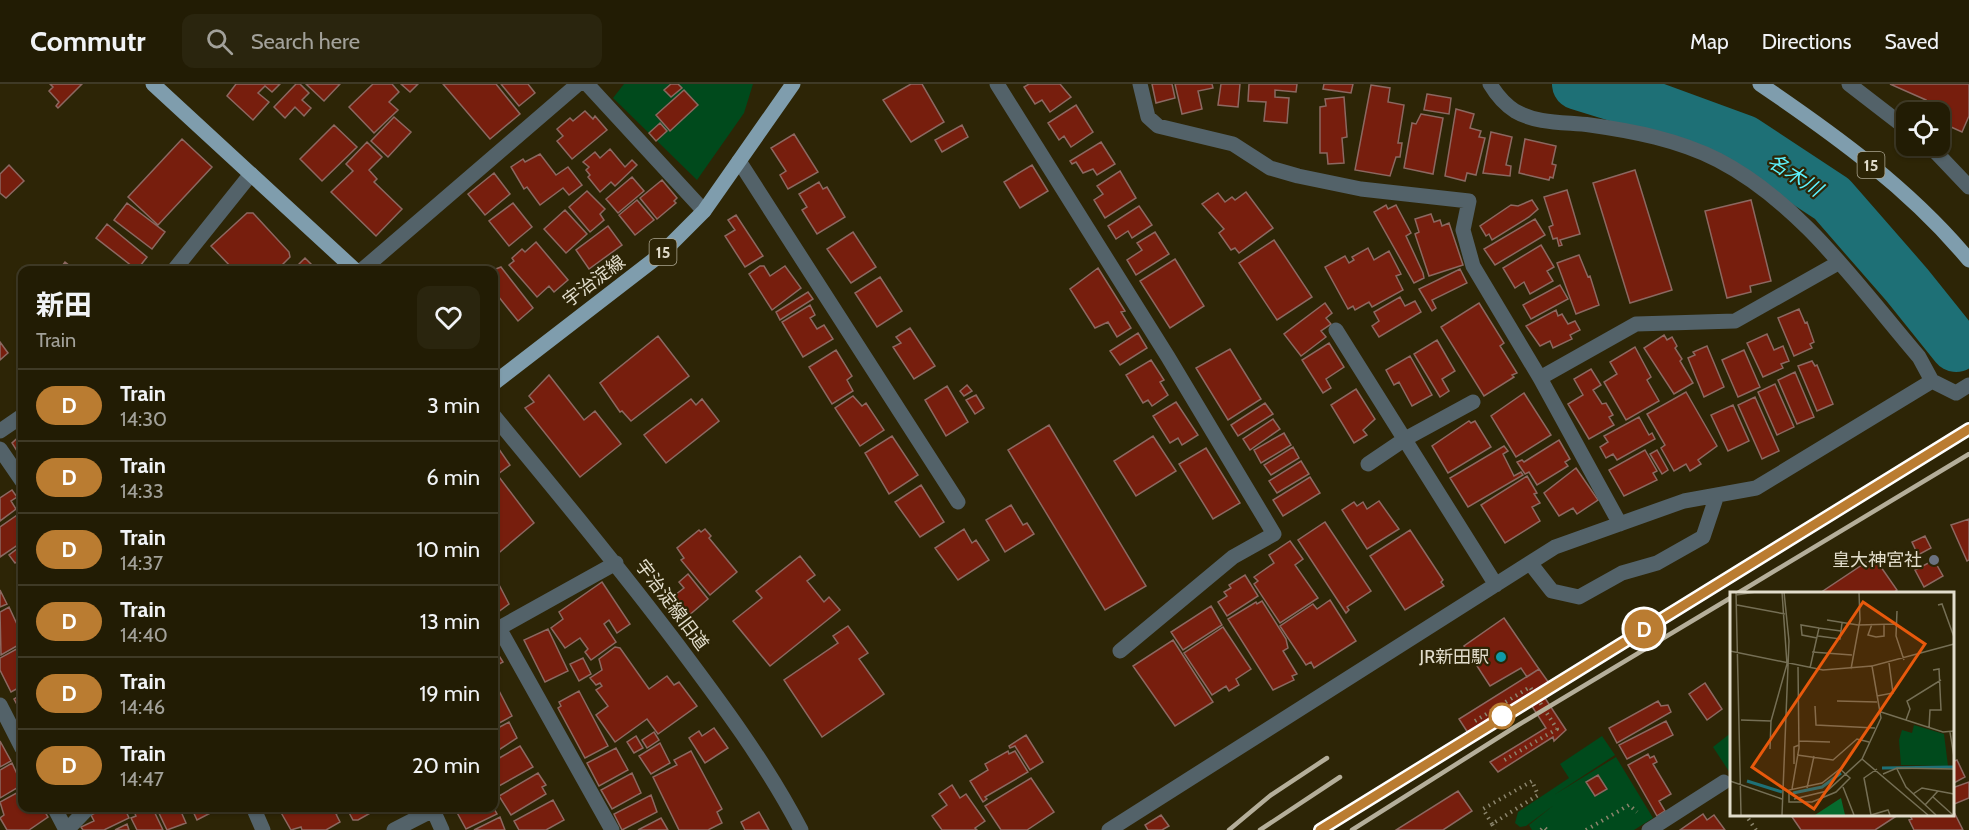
<!DOCTYPE html>
<meta charset="utf-8">
<style>
body{margin:0;font-family:Cabin,"Noto Sans JP",sans-serif;background:#2a250e;color:#f1f3f6;height:100vh;display:flex;flex-direction:column;font-size:22px;white-space:nowrap}
*{box-sizing:border-box;margin:0}
p{font-size:20px;color:#a2a19a}
.icon{flex:none;width:33px;height:33px;fill:none;stroke:currentColor;stroke-width:2;stroke-linecap:round;stroke-linejoin:round}
.map{position:relative;flex:1;overflow:hidden}
.details{position:absolute;left:18px;top:182px;width:480px;height:546px;display:flex;flex-direction:column;background:#221c04;border-radius:12px;box-shadow:0 2px 4px #0004,0 0 0 2px #3f3a26}
.details>*{flex:none}
.badge{padding:0 12px;border-radius:20px;font-size:21px;line-height:39px}
.tools{position:absolute;left:1896px;top:18px;display:grid;gap:12px}
.tools a{display:grid;place-items:center;width:54px;height:54px;border-radius:12px;background:#221c04;box-shadow:0 2px 4px #0004,0 0 0 2px #3f3a26;font-size:30px}
.map>.badge{position:absolute;translate:-50% -50%;box-shadow:0 0 0 3px #fff}
.round{display:grid;place-items:center;flex:none;width:63px;height:63px;border-radius:12px;background:#2a250e}
.headline{display:flex;align-items:center;justify-content:space-between;height:102px;padding:0 18px}
h1{font-size:28px;font-weight:700;line-height:45px}
ul{padding:0;list-style:none}
li{display:flex;align-items:center;gap:18px;height:72px;padding:0 18px;border-top:2px solid #3f3a26}
li div{flex:1}
li b{display:block;font-size:22px}
li em{font-style:normal}
li .badge{min-width:66px;font-weight:700;text-align:center}
header{display:flex;align-items:center;gap:36px;box-sizing:border-box;height:84px;padding:0 30px;background:#221c04;border-bottom:2px solid #3f3a26}
header strong{font-size:28px}
nav{display:flex;gap:33px;margin-inline-start:auto;font-size:21px}
.search{width:420px;height:54px;background:#2a250e;display:flex;align-items:center;gap:15px;box-sizing:border-box;padding:0 21px;border-radius:12px;color:#a2a19a;font-size:22px}
.map>svg:first-child{display:block}
.green{fill:#004a1c}
.lines{fill:none;stroke-linecap:round;stroke-linejoin:round}
.river{stroke:#1e7076;stroke-width:52}
.building{fill:#771e0d;stroke:#8c6861;stroke-width:1.5}
.path{stroke:#8b856d;stroke-width:4;stroke-dasharray:1.5 4.5;stroke-linecap:butt}
.minor{stroke:#536269;stroke-width:15}
.major{stroke:#7f9dad;stroke-width:15}
.rail{stroke:#b4ae9a;stroke-width:4.5}
.line-casing{stroke:#fff;stroke-width:14}
.line{stroke:#ba7c31;stroke-width:9}
.worship-dot{fill:#6b7280;stroke:#2d2506;stroke-width:2}
.culture-dot{fill:#0f9aa8;stroke:#2d2506;stroke-width:2}
.stop-dot{fill:#fff;stroke:#ba7c31;stroke-width:3}
.labels{text-anchor:middle;stroke-width:4.5;stroke-linejoin:round;paint-order:stroke}
.shield{fill:#2d2506;stroke:#aca691;stroke-width:1.5}
.shield-label{font-size:16px;font-weight:bold;fill:#e2ddcc}
.street-label{font-size:18px;fill:#e2ddcc;stroke:#2d2506}
.poi-label{font-size:18px;fill:#e2ddcc;stroke:#2d2506;text-anchor:end}
.water-label{font-size:20px;font-style:italic;fill:#5df1fd;stroke:#2d2506}
.inset-river{fill:none;stroke:#1e7076;stroke-width:3}
.inset-road{fill:none;stroke:#756f55;stroke-width:1.5}
.view{fill:#e8590c;fill-opacity:0.15;stroke:#e8590c;stroke-width:3}
.inset-edge{fill:none;stroke:#e2ddcc;stroke-width:3}
</style>
<header>
<strong>Commutr</strong>
<div class="search"><svg class="icon" aria-label="search" viewBox="0 0 24 24"><circle cx="10" cy="10" r="6"/><path d="M15 15l6 6"/></svg>Search here</div>
<nav><a>Map</a><a>Directions</a><a>Saved</a></nav>
</header>
<div class="map">
<svg width="1969" height="746" viewBox="0 0 1969 746">
<rect width="100%" height="100%" fill="#2d2506"/>
<!-- green -->
<path class="green" d="M624,0H753L744,29L697,96L613,14Z
M1732,648V692L1713,663Z
M1602,652L1615,671L1554,711L1616,673L1653,734L1634,746H1532L1529,741L1554,721L1526,742L1520,743L1515,739L1518,728L1569,694L1560,680Z"/>
<g class="lines">
<!-- river -->
<path class="river" d="M1578,0L1646,21L1744,57L1832,115L1907,201L1956,262"/>
</g>
<!-- building -->
<path class="building" d="M50,0H82L58,24L56,22L59,18L49,7L53,3Z
M236,0H280L272,8L265,2L258,9L269,18L253,36L227,12Z
M296,0H300L309,9L302,16L311,24L304,32L295,23L285,34L274,23Z
M306,0H340L324,17Z
M373,0H392L399,8L389,18L398,26L374,49L349,23Z
M401,0H418L410,8Z
M443,0H496L520,30L490,55Z
M501,0H528L535,9L519,22Z
M671,0H678L682,4L671,13L664,6Z
M911,0H922L944,38L911,58L883,16Z
M1029,0H1060L1071,13L1050,28L1042,16L1035,20L1024,3Z
M1152,0H1172L1175,14L1156,19Z
M1175,0H1212L1213,4L1198,7L1202,25L1182,30Z
M1221,0H1240L1238,23L1218,21Z
M1249,0H1297L1296,8L1275,6V13L1289,14L1287,39L1264,37L1266,18L1248,17Z
M1324,0H1353L1351,9L1323,5Z
M1890,0H1969V32L1962,48L1940,38V28H1921L1926,16Z
M1371,1L1390,4L1388,18L1404,21L1398,59H1402L1400,73H1396L1390,92L1355,86Z
M684,6L698,21L670,47L656,31Z
M1427,10L1451,14L1449,30L1424,26Z
M1344,13L1347,53L1342,54L1344,79L1328,80L1327,69H1320V23L1326,22L1325,15Z
M1076,21L1093,48L1071,63L1064,52L1059,56L1048,39Z
M1456,25L1474,30L1470,44L1481,47L1479,53L1485,54L1476,91L1467,89L1465,97L1445,92Z
M585,27L593,35L595,32L607,46L572,75L557,57L563,52L557,45L570,34L573,37Z
M1421,30L1443,34L1433,90L1404,84L1412,39L1416,40Z
M394,33L411,48L388,73L371,57Z
M660,39L667,47L656,57L649,49Z
M334,41L357,63L322,97L300,75Z
M962,41L968,53L942,68L935,56Z
M1491,48L1512,53L1506,81L1511,82L1510,92L1483,89Z
M794,50L818,88L788,105L780,91L786,87L771,64Z
M182,55L212,83L158,141L128,113Z
M1525,55L1556,62L1552,80L1556,81L1553,94L1550,93L1549,96L1519,89Z
M367,58L382,73L369,86L377,95L374,98L402,125L376,152L331,108L353,87L346,80Z
M1101,58L1115,80L1097,91L1093,85L1083,89L1076,78L1072,80L1070,77Z
M610,65L625,83L632,76L637,81L615,102L611,98L600,108L588,93L590,91L586,86L589,83L583,78L595,68L600,74Z
M540,70L556,91L568,83L582,101L569,111L563,104L540,121L527,103L524,105L511,83L523,75L525,78Z
M9,81L24,97L6,114L0,109V90Z
M1032,81L1048,107L1020,124L1004,98Z
M1635,86L1672,206L1630,219L1593,99Z
M1120,87L1136,114L1105,134L1094,116L1103,110L1097,102Z
M494,89L510,110L485,131L468,110Z
M632,93L644,107L618,129L606,115Z
M662,96L677,114L674,117L676,119L657,135L640,114Z
M819,98L823,105L827,103L845,133L817,150L802,126L807,123L799,110Z
M1567,106L1580,150L1560,156L1562,161L1559,162L1557,154L1553,155L1549,143L1553,141L1544,113Z
M587,107L605,125L600,130L604,136L590,148L569,123Z
M1246,108L1273,144L1239,169L1235,164L1231,166L1219,149L1224,145L1202,120L1218,109L1225,118L1232,113L1235,116Z
M637,116L654,136L635,151L619,131Z
M1532,116L1538,125L1529,133L1492,156L1489,150L1486,152L1480,142L1511,121L1518,122Z
M1751,116L1771,197L1750,202L1751,208L1727,214L1705,127Z
M127,119L165,148L152,165L114,136Z
M513,119L532,143L509,162L489,137Z
M1386,121L1388,125L1396,121L1411,149L1406,152L1423,189L1424,194L1414,199L1374,128Z
M1139,122L1152,141L1132,154L1128,147L1116,155L1108,142Z
M565,126L587,150L566,169L544,145Z
M247,129H253L289,168L290,173L277,186H234L211,162Z
M1431,130L1434,138L1440,136L1442,142L1449,139L1463,181L1429,192L1415,150L1419,148L1415,135Z
M736,131L763,172L745,183L725,152L735,146L728,136Z
M1535,135L1545,151L1495,181L1484,165Z
M107,140L147,173L137,186L96,154Z
M608,142L622,161L589,185L576,166Z
M853,148L876,183L851,199L827,165Z
M1155,148L1169,170L1136,191L1127,176L1142,166L1137,159Z
M1274,156L1312,213L1277,236L1239,179Z
M536,158L568,196L554,208L549,202L537,213L509,181L514,177L512,174L522,165L525,168Z
M1541,161L1554,183L1547,187L1553,197L1530,210L1524,198L1515,204L1503,184Z
M1368,164L1374,176L1389,167L1401,190L1396,192L1403,206L1372,223L1369,218L1355,226L1353,222L1348,225L1325,183L1345,172L1349,179L1354,176L1352,173Z
M1579,171L1588,193L1590,192L1599,221L1576,230L1557,179Z
M305,174L317,186H293Z
M1175,175L1204,222L1170,244L1140,197Z
M65,178L75,186H59Z
M760,182H764L770,192L785,182L801,204L772,226L749,190Z
M501,183L533,224L518,237L494,207L493,186Z
M1098,184L1125,227L1121,228L1131,244L1117,253L1108,238L1095,244L1070,205Z
M1460,185L1467,199L1432,216L1436,224L1432,227L1419,205Z
M880,193L902,227L877,243L855,209Z
M1560,201L1568,215L1531,235L1523,221Z
M808,208L813,215L780,236L776,228Z
M1400,213L1405,222L1415,217L1421,228L1379,253L1372,242L1379,237L1374,228Z
M1325,219L1332,229L1326,234L1331,240L1321,247L1326,253L1301,272L1284,250Z
M1479,219L1504,259L1500,262L1517,289L1512,291L1514,293L1484,312L1441,243Z
M810,221L815,231L810,234L817,245L824,241L833,255L803,273L782,238Z
M1799,225L1805,239L1807,238L1814,258L1810,260L1812,264L1794,272L1778,234Z
M1556,226L1558,232L1562,230L1568,240L1575,237L1580,246L1570,251L1572,255L1553,264L1550,257L1540,262L1526,242Z
M910,244L935,282L914,295L893,263L901,259L896,253Z
M1138,249L1147,264L1120,281L1110,267Z
M1767,250L1774,266L1783,262L1789,277L1781,280L1783,284L1763,293L1747,259Z
M1664,251L1667,256L1672,253L1677,262L1675,264L1682,275L1680,277L1693,299L1674,310L1644,264Z
M658,252L689,292L631,337L622,327L620,328L600,299Z
M1437,256L1455,287L1442,295L1449,307L1440,313L1414,270Z
M0,258L8,269L0,276Z
M1329,259L1344,283L1326,295L1331,304L1323,309L1302,276Z
M1707,262L1724,303L1704,313L1688,274L1695,271L1693,268Z
M1635,263L1651,293L1647,296L1659,317L1626,336L1604,298L1617,290L1610,278Z
M1230,265L1261,315L1228,336L1196,284Z
M836,266L852,292L847,296L853,307L832,320L809,283Z
M1744,266L1760,303L1738,313L1722,276Z
M1410,272L1432,311L1412,322L1399,298L1394,301L1386,286Z
M1151,276L1164,296L1160,298L1168,311L1152,322L1148,316L1143,319L1126,291Z
M1812,277L1815,282L1817,281L1833,320L1817,327L1798,282Z
M1591,285L1601,301L1593,306L1602,320L1606,319L1613,331L1609,333L1614,341L1589,355L1568,320L1583,311L1574,295Z
M1795,288L1814,333L1797,340L1778,296Z
M549,291L584,336L595,327L621,360L580,393L525,324L534,318L529,312Z
M1775,300L1794,343L1777,351L1758,308Z
M967,301L972,307L964,312L960,307Z
M947,302L968,338L946,352L925,316Z
M1356,305L1375,335L1363,346L1367,351L1354,359L1331,321Z
M1686,308L1717,362L1698,376L1701,380L1690,387L1686,380L1674,387L1661,364L1665,361L1647,330Z
M1524,309L1551,351L1516,373L1491,332Z
M976,311L984,324L975,330L966,316Z
M853,312L862,322L866,319L884,346L860,362L835,324Z
M1755,313L1779,367L1762,375L1738,321Z
M691,315L696,321L702,315L719,337L666,379L644,351Z
M1176,318L1198,351L1182,361L1178,354L1170,359L1153,332Z
M1265,319L1273,330L1238,352L1231,341Z
M1733,321L1749,357L1728,367L1711,331Z
M1639,333L1649,351L1652,349L1655,355L1617,376L1613,370L1606,374L1600,363L1608,358L1604,352Z
M1273,335L1280,345L1250,366L1243,355Z
M1469,337L1471,339L1475,337L1491,363L1448,389L1432,362Z
M1049,341L1146,502L1105,526L1008,366Z
M1284,349L1291,361L1261,379L1254,366Z
M22,350V375L12,359Z
M892,352L918,391L889,410L865,369Z
M1153,352L1176,387L1136,412L1114,377Z
M1559,356L1570,375L1565,378L1568,382L1537,401L1529,388L1525,390L1517,378L1522,376L1524,378Z
M494,358L510,381L494,393Z
M1504,362L1508,367L1503,370L1514,392L1521,388L1523,391L1468,423L1450,394Z
M1293,363L1299,374L1271,391L1264,381Z
M1206,364L1240,419L1213,435L1179,380Z
M1645,366L1657,387L1653,389L1657,396L1624,412L1609,386Z
M1657,366L1668,386L1662,390L1650,370Z
M1301,377L1309,390L1277,409L1269,397Z
M1576,384L1598,416L1577,430L1573,424L1559,432L1544,409Z
M1527,392L1537,409L1534,410L1540,419L1532,423L1540,437L1505,459L1481,421Z
M499,393L534,439L494,473V397Z
M1310,393L1320,409L1283,432L1273,416Z
M921,401L944,438L920,453L895,418Z
M12,406L17,413L11,417L16,425L0,437V414Z
M1379,417L1399,445L1367,465L1342,426L1354,418L1357,422L1363,418L1367,425Z
M1011,421L1023,441L1027,439L1034,450L1005,468L986,436Z
M20,429L22,433V458L0,473V443Z
M1969,435V476L1967,477L1951,441Z
M1325,438L1371,507L1347,523L1349,526L1346,529L1298,456Z
M705,445L711,452L709,454L737,488L710,511L681,476L684,474L677,464L699,446L701,448Z
M964,445L972,459L976,456L989,476L958,496L935,464Z
M1410,446L1443,496L1441,498L1444,502L1405,526L1370,472Z
M1925,452L1931,464L1918,471L1912,458Z
M1290,457L1303,475L1295,481L1318,514L1280,539L1254,500L1258,497L1254,493L1274,479L1269,471Z
M22,461V474L15,479L9,471Z
M800,472L815,491L807,497L824,518L829,513L840,526L770,582L733,537L762,514L756,507Z
M1874,473L1897,506L1893,509H1820Z
M1934,476L1943,492L1924,503L1915,486Z
M688,490L708,515L687,533L671,514L684,504L679,498Z
M494,491L509,520L494,531Z
M1245,491L1258,512L1227,532L1218,518L1227,512L1224,508L1231,504L1229,501Z
M602,498L630,540L617,549L609,536L604,540L616,558L591,576L585,568L588,565L580,554L565,564L551,544L563,535L559,528Z
M0,506L7,520L0,523Z
M1330,516L1356,557L1314,584L1311,578L1306,581L1280,542L1313,520L1317,525Z
M1262,517L1286,555L1288,564L1283,567L1297,590L1292,592L1294,596L1273,606L1228,535L1256,518L1257,520Z
M1211,522L1222,541L1183,566L1171,548Z
M9,523L22,551V559L1,571L0,528Z
M1504,534L1539,585L1527,593L1521,584L1490,602L1464,562Z
M848,542L868,569L859,575L884,610L822,653L784,596L838,559L833,552Z
M1223,543L1251,585L1236,595L1239,601L1229,607L1226,602L1212,611L1184,569Z
M548,545L568,587L545,598L524,556Z
M1173,556L1213,618L1175,642L1133,582Z
M22,562V602L11,608L0,586V574Z
M615,563L620,564L649,605L667,592L674,601L679,598L697,622L658,650L647,635L615,658L596,631L608,622L596,606L602,602L600,599L596,601L590,594L602,586L599,575Z
M496,567L503,578L494,583V569Z
M583,574L591,590L579,597L570,580Z
M1539,585L1549,599L1539,605L1566,646L1554,657L1553,653L1498,688L1490,678L1546,644L1526,613L1468,649L1459,635Z
M494,597L512,632L494,642Z
M1705,599L1722,625L1707,636L1689,610Z
M579,607L608,662L585,674L558,624L561,622L559,618Z
M22,610V630L14,615Z
M1658,617L1661,622L1668,621L1671,628L1617,659L1609,644Z
M1666,637L1673,651L1627,675L1619,661Z
M509,638L517,654L494,669V646Z
M714,644L728,664L705,679L689,654L699,647L702,652Z
M654,648L659,656L647,664L642,656Z
M1026,651L1043,678L1030,686L1015,662L1010,664L1009,662Z
M636,652L643,664L634,669L627,658Z
M0,657L11,677L0,683Z
M660,659L670,679L651,690L639,672Z
M520,662L533,683L499,702L494,693V677Z
M616,664L628,686L599,702L587,679Z
M691,667L722,725L717,728L722,739L708,746H679L653,693L677,681L674,676Z
M1008,667L1009,670L1015,667L1028,688L985,713L987,715L983,718L970,697L988,686L985,680Z
M1648,670L1650,674L1654,672L1657,678L1653,680L1671,710L1659,717L1665,727L1657,732L1628,681Z
M1957,676L1965,693L1952,700V678Z
M12,679L22,701L0,714V686Z
M538,689L546,701L542,703L546,710L511,731L499,712Z
M632,689L641,709L612,725L601,706Z
M1598,691L1607,705L1595,712L1586,698Z
M1031,694L1054,728L1027,746H1001L985,722Z
M1969,698V714L1952,721V704Z
M952,701L960,714L966,710L985,737L975,744L977,746H942L932,732L947,721L939,710Z
M22,706V723H42L48,733L29,746H7L0,734L4,731L0,718Z
M1458,707L1472,727L1443,746H1396Z
M651,711L657,728L622,746L614,730Z
M553,716L564,736L546,746H519L514,737Z
M107,723H124L129,734L104,746H83L81,743L94,737L91,731Z
M132,723H152L163,746H137L131,734L136,732Z
M156,723H179L186,739L167,746Z
M191,723H222L197,736Z
M282,723H338L341,728L336,730L340,738L326,746H302L301,743L291,746L279,725Z
M346,723H376L373,725L374,727L358,736H353Z
M454,723H493L497,730L466,745Z
M1952,724L1963,746H1914L1909,736L1912,735L1909,730H1952Z
M759,728L769,746H745L741,738Z
M1703,730L1707,736L1714,731L1725,746H1680Z
M1790,730H1898V731L1875,746H1801Z
M1161,731L1169,742L1162,746H1148L1145,741Z
M500,733L505,746H474Z
M661,734L668,746H638Z
M127,740L129,746H115Z"/>
<g class="lines">
<!-- path -->
<path class="path" d="M1475,637L1530,603L1557,645L1501,678
M1745,730L1756,746
M1492,740L1483,725L1532,697L1538,711L1492,740L1495,746
M1541,746L1544,743L1547,746
M1586,746L1629,721L1637,728"/>
<!-- minor -->
<path class="minor" d="M587,0L704,127
M997,0L1168,273L1274,450L1233,473L1120,567
M1140,0L1148,33L1158,42L1233,60L1270,84L1298,92L1361,105L1469,117L1463,146L1473,182L1540,294L1620,440
M1490,0C1496,10 1504,20 1515,27C1537,40 1566,38 1590,41C1633,47 1679,56 1718,76C1801,119 1859,203 1919,273L1932,297L1956,309L1969,301
M1849,0L1906,44
M1930,62L1969,103
M739,77L958,418
M174,186L251,90
M362,186L578,0
M1336,246L1496,501
M1540,294L1636,240L1735,237L1838,179
M494,332C556,407 618,482 677,560C722,620 766,679 801,746
M0,347L22,332
M0,365L22,397
M1368,380L1405,355L1473,318
M1530,479L1552,507L1579,513L1622,489L1657,479L1703,453L1717,411
M499,544L612,746
M494,547L616,479
M0,621L22,664
M54,723L66,746
M253,723L263,746
M67,746L89,723
M394,746L433,726L442,746
M1109,746L1555,463L1684,417L1756,404L1932,297
M1649,746L1724,698"/>
<!-- major -->
<path class="major" d="M153,0L355,186
M1760,0C1835,51 1910,105 1969,176
M494,299L660,171L704,127L793,0"/>
<!-- rail -->
<path class="rail" d="M1738,509L1969,370
M1229,746L1271,711L1327,674
M1260,746L1340,693
M1320,746L1969,345
M1352,746L1515,643L1732,513"/>
</g>
<g class="lines">
<defs>
<path id="line" d="M1320,746L1969,345"/>
</defs>
<!-- line casing -->
<use href="#line" class="line-casing"/>
<!-- line -->
<use href="#line" class="line"/>
</g>
<!-- markers -->
<circle class="worship-dot" cx="1934" cy="476" r="6"/>
<circle class="culture-dot" cx="1501" cy="573" r="6"/>
<circle class="stop-dot" cx="1502" cy="632" r="12"/>
<g class="labels">
<!-- shield labels -->
<g class="shield">
<rect x="1857.5" y="68" width="27" height="26" rx="4.5"/>
<rect x="649.5" y="155" width="27" height="26" rx="4.5"/>
</g>
<g class="shield-label">
<text x="1871" y="87">15</text>
<text x="663" y="174">15</text>
</g>
<!-- street labels -->
<g class="street-label">
<text transform="translate(594 197) rotate(-37)" y="6">宇治淀線</text>
<text transform="translate(672 521) rotate(53)" y="6">宇治淀線旧道</text>
</g>
<!-- poi labels -->
<g class="poi-label">
<text x="1922" y="482">皇大神宮社</text>
<text x="1489" y="579">JR新田駅</text>
</g>
<!-- water labels -->
<g class="water-label">
<text transform="translate(1795 91) rotate(33)" y="7">名木川</text>
</g>
</g>
<!-- overview -->
<g transform="translate(1730 508)">
<rect width="224" height="224" fill="#2d2506"/>
<path d="M184,133L214,142L218,174L171,173L169,148L172,138L182,141Z" fill="#004a1c"/>
<path d="M111,206L115,223H84H85Z" fill="#076b2e"/>
<path class="inset-river" d="M152,176L224,175M17,189L52,200M63,201L92,195L111,181"/>
<path class="inset-road" d="M6,0L11,223M6,3L26,0M7,13L55,22M208,13L212,12L224,45M167,19L166,44L174,68M97,28L128,33M142,32L138,43L146,45L154,44V32M128,33L166,32M88,44L110,47L112,31M87,46L72,43L71,33L89,36M0,59L93,78L142,74M82,60L122,63M80,76L89,36L111,39M121,77L130,28L129,0M147,104L163,101L159,71M107,109L147,110M85,114L86,133L145,136M151,120L213,140L224,139M11,128L41,129M176,128L180,117L177,109L211,88M199,136L200,118H211L209,77L203,78M220,140L224,165M69,149L100,150M40,157L41,129L57,72L52,0M67,163L103,168L127,147L139,150M132,167L198,223M64,172V155L69,153M110,177L120,186L106,200L82,210H59V198L92,191ZM167,177L176,195L206,223M153,182L167,176L224,177M0,189L52,207M113,195L124,223M77,196L84,164M62,197L69,156L68,75M183,202L192,196L224,202M203,205L223,223M64,207L97,199L132,167L151,126L142,74L224,52M195,213L208,199M52,223L59,49L54,0M141,223L134,186L147,177M141,223L158,218L160,223"/>
<path class="view" d="M133,10L195,52L84,217L22,175Z"/>
<rect width="224" height="224" class="inset-edge"/>
</g>
</svg>
<div class="tools">
<a><svg class="icon" aria-label="locate" viewBox="0 0 24 24"><circle cx="12" cy="12" r="6"/><path d="M12 2v4M12 18v4M2 12h4M18 12h4"/></svg></a>
</div>
<b class="badge" style="left:1644px;top:545px;background:#ba7c31;color:#fff">D</b>
<section class="details">
<div class="headline"><div><h1>新田</h1><p>Train</p></div><a class="round"><svg class="icon" aria-label="heart" viewBox="0 0 24 24"><path d="M12 20l-8-8c-3-5 5-10 8-4 3-6 11-1 8 4z"/></svg></a></div>
<ul>
<li><span class="badge" style="background:#ba7c31;color:#fff">D</span><div><b>Train</b><p>14:30</p></div><em>3 min</em></li>
<li><span class="badge" style="background:#ba7c31;color:#fff">D</span><div><b>Train</b><p>14:33</p></div><em>6 min</em></li>
<li><span class="badge" style="background:#ba7c31;color:#fff">D</span><div><b>Train</b><p>14:37</p></div><em>10 min</em></li>
<li><span class="badge" style="background:#ba7c31;color:#fff">D</span><div><b>Train</b><p>14:40</p></div><em>13 min</em></li>
<li><span class="badge" style="background:#ba7c31;color:#fff">D</span><div><b>Train</b><p>14:46</p></div><em>19 min</em></li>
<li><span class="badge" style="background:#ba7c31;color:#fff">D</span><div><b>Train</b><p>14:47</p></div><em>20 min</em></li>
</ul>
</section>
</div>
